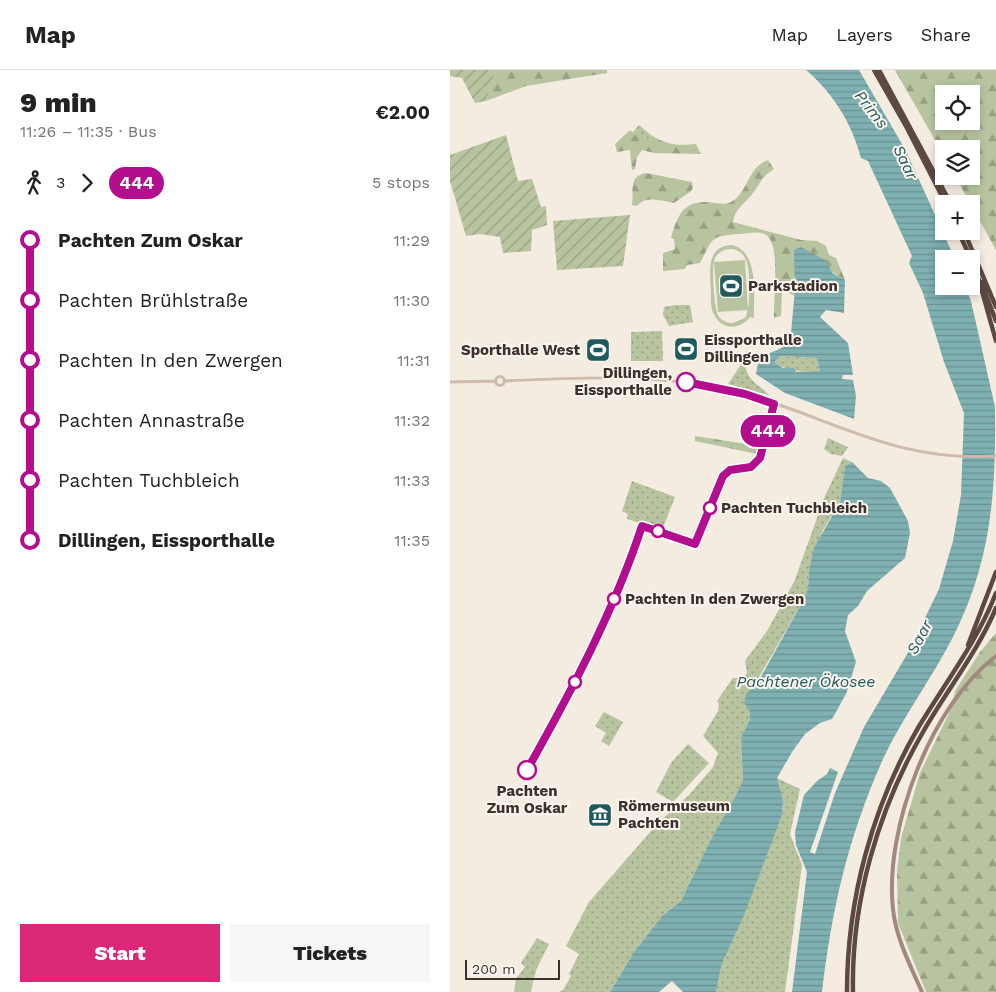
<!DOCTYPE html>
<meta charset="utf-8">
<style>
body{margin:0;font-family:"Work Sans",sans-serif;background:#f6f6f6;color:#222;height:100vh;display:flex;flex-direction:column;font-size:19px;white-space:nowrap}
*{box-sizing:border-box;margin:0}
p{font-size:16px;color:#767676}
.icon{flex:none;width:28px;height:28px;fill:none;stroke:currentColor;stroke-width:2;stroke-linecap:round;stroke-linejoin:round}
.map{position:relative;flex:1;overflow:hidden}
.sheet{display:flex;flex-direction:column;background:#fff;width:450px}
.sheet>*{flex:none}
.badge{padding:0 10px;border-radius:16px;font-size:18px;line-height:32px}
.tools{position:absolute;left:485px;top:15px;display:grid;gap:10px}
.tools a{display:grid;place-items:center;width:45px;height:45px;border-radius:0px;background:#fff;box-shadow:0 2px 8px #0003;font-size:25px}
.scale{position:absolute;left:15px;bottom:12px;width:95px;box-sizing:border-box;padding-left:5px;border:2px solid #3b302b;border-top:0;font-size:14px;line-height:18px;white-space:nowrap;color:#3b302b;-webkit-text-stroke:4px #fbf5ee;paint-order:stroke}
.map>.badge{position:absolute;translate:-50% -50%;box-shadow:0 0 0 2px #fff}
.legs{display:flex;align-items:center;gap:8px;height:55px;padding:0 20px;font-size:16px}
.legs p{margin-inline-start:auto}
.overview{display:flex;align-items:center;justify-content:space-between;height:85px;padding:0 20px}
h1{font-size:28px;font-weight:800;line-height:38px}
.button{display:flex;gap:10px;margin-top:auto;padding:10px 20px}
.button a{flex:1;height:58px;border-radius:0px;background:#db2777;color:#fff;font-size:20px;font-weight:800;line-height:58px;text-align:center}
.button a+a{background:#f6f6f6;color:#222}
ul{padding:0 20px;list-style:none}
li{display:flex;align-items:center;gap:18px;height:60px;font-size:19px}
li i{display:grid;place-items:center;width:8px;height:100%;margin:0 6px;background:currentColor}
li i::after{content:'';width:12px;height:12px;margin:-6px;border:4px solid;border-radius:50%;background:#fff}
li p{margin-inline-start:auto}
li:first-child i{background:linear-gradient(#0000 50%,currentColor 0)}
li:last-child i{background:linear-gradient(currentColor 50%,#0000 0)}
header{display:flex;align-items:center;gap:30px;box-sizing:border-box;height:70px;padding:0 25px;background:#fff;border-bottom:1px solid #e0e0e0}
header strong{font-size:24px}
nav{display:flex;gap:28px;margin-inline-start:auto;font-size:18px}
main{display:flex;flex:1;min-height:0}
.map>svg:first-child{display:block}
.grass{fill:url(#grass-dots)}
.forest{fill:url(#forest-firs);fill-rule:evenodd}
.garden{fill:url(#garden-furrows)}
.pitch{fill:#b8c4a0;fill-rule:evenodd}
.water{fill:url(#water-rules);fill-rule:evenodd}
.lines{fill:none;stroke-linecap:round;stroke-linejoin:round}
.tertiary{stroke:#cdbbac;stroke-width:3}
.secondary{stroke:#a18a7d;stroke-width:4}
.motorway{stroke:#5c4a42;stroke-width:4.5}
.line-1-casing{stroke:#fff;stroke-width:11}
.line-1{stroke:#b30e8e;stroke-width:8}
.stop-1-dot{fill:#fff;stroke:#b30e8e;stroke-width:2.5}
.labels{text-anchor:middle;stroke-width:4;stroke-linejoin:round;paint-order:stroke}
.poi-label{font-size:15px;font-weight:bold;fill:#3b302b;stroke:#fbf5ee;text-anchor:start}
.stop-label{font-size:15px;font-weight:bold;fill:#3b302b;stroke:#fbf5ee;text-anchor:start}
.water-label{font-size:16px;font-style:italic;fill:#1f5a5e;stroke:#fbf5ee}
</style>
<header>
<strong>Map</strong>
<nav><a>Map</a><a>Layers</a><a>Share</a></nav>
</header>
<main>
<section class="sheet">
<div class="overview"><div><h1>9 min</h1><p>11:26 – 11:35 · Bus</p></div><b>€2.00</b></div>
<div class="legs"><svg class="icon" aria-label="walk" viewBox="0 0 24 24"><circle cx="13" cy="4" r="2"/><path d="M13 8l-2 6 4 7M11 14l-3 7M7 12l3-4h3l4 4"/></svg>3<svg class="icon" aria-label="forward" viewBox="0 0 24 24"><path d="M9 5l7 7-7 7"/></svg><b class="badge" style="background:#b30e8e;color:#fff">444</b><p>5 stops</p></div>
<ul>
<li><i style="color:#b30e8e"></i><b>Pachten Zum Oskar</b><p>11:29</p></li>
<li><i style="color:#b30e8e"></i><span>Pachten Brühlstraße</span><p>11:30</p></li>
<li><i style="color:#b30e8e"></i><span>Pachten In den Zwergen</span><p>11:31</p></li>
<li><i style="color:#b30e8e"></i><span>Pachten Annastraße</span><p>11:32</p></li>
<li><i style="color:#b30e8e"></i><span>Pachten Tuchbleich</span><p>11:33</p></li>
<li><i style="color:#b30e8e"></i><b>Dillingen, Eissporthalle</b><p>11:35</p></li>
</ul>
<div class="button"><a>Start</a><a>Tickets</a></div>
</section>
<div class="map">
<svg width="546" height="922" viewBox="0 0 546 922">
<defs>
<pattern id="grass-dots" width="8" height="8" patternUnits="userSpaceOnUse" patternTransform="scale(1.25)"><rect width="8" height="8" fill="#b8c4a0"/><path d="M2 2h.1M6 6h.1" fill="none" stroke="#97a083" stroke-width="1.8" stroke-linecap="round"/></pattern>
<pattern id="forest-firs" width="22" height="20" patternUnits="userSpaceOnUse" patternTransform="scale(1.25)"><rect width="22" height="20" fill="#b8c4a0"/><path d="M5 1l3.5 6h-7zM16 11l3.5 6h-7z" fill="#97a083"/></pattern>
<pattern id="garden-furrows" width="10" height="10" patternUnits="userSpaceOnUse" patternTransform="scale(1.25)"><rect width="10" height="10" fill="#b8c4a0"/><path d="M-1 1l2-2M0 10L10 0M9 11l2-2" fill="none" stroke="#97a083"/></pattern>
<pattern id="water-rules" width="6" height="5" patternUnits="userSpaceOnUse" patternTransform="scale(1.25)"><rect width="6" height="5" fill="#7fb0b2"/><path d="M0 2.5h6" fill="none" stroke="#699091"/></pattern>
</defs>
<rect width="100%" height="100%" fill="#f4ebe1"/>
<!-- grass -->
<path class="grass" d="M189,55L201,65L198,72L195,73L183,62Z
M225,235H240L243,252L219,256L213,245L214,237Z
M212,261L213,291H181V262Z
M331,286L367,288L370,301C352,302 340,303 324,292Z
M292,293L295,295C298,312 309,314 319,325L278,314Z
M378,368L398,377L392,386L381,384L374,379Z
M393,388L402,392L395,396L390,432L373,460L359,500L358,518L354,529L301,621L299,639L300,649L291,668L293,710L285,727L261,769L231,831L212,846L184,882L160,922H109L113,920L121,906L119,904L129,884L116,876L139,832L209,752L239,725L263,697L268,683L253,666L268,641L269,634L267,631L283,608H291L297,603L295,591L317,561L344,512L375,426Z
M182,411L225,427L212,460L177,449L178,444L172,441Z
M154,642L173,652L159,676L151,671L156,663L145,656Z
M238,674L259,693L223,732L206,722L221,693Z
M327,708L350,719L340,764L352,795L335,922H266L272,893L332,745L333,730Z
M87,868L99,874L87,898L83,912L66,909L75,897L71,893Z"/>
<!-- forest -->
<path class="forest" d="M46,0H157V3L76,16L36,31Z
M445,0H546V180L505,106H521V79H494V86ZM494,24H521V51H494Z
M180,60L195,72L198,71L201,65C217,75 228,76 246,74L251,84L204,83L192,80L187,87L185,99L182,100L180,80L167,82L165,74Z
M318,90L324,99C308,110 313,111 303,123C295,134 285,138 283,152L351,170L367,171L376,176L379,185L386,188L395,210L345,180V226L336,222H332L331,246L324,248C323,231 331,174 316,165C307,160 298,164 289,164C259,166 263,169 250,193L237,195L235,199L213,201V183L225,179L224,169L221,168C228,143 235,128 265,133C272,134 278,135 284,130C298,120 299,96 318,90Z
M196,103L242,112L243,118L240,122L224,133C212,131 196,125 187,136L182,135C184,121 178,106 196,103Z
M245,366L309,376L307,384L245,371Z
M546,563V922H476L448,853L447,801L451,768L470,703L501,639L505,621L530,582Z"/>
<!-- garden -->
<path class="garden" d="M0,0H46L36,31L25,33L12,8L0,6Z
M56,65L68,111L82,109L91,137L96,136L97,155L82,160L81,181L53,183L50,167L30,164L16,166L0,111V85Z
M180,145L173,196L107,200L103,151Z"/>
<!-- pitch -->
<path class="pitch" d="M282,175C310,182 303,226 304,248L300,247C291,259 273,261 265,246C260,239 261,228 261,220C260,201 256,176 282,175ZM282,179C288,180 292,182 295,188C301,197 301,239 295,248L283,253C277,253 273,251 269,247C264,240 261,196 265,188C269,181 275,179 282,179Z
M295,190L298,240L268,242L264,192Z
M66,909L83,912L81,922H64Z"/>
<!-- water -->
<path class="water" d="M356,0H409L456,81L505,189H494V216H515L521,231L545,337C546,420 542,489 504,565C483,607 453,646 433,689C398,767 382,838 372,922H342L357,802L346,775L345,762L354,725L367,711L377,704L380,698L388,702L360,782L365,784L385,723L414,657L459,581L489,519L503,471L511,425L514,343L494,292L473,223L459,193L462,186L418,91L411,88C402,54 384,24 356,0Z
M351,177L377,191L382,203L395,210L394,243L376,240L370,247L398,273L403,305H393L392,309L403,310L406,326L404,349L335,323L306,304L309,288L340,274L345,219L344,180ZM331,286L367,288L370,301L346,302L344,298H333L324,292Z
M402,392L418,408L431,411L440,418L458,451L460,463L455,488L417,521L408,536L398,545L395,561L406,592L396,624L382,649L370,653L355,664L342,682L327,708L333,730L332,745L294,845L272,893L266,922H233L222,911L209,922H160L184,882L212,846L231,831L261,769L285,727L293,710L291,668L300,649L299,639L294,633L296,624L307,614L354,529L358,518L359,500L364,478L390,432L395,396Z"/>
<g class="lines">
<!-- tertiary -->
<path class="tertiary" d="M45.5 311a4.5 4.5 0 1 1 9 0a4.5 4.5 0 1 1-9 0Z
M55,311C135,307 217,303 295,324C384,349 447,393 546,386
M0,312L45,311"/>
<!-- secondary -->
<path class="secondary" d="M472,922C460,895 446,868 443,839C434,759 481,635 546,586"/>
<!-- motorway -->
<path class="motorway" d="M424,0L457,58L496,134
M429,0L501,134
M508,161L521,189
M514,161L546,237
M521,190L527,203
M526,200L546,271
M531,212L546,251
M518,575L546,502
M397,922C397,830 422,737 468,658C495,613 527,572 546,523
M403,922C401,832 428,740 473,662C497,620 527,583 546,538"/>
</g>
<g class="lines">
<defs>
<path id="line-1" d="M77,700C121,622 164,541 192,456L245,474L273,406L280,400L301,397L310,388L324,334L295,324L236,312"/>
</defs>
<!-- line-1 casing -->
<use href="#line-1" class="line-1-casing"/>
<!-- line-1 -->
<use href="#line-1" class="line-1"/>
</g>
<!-- icons -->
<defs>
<symbol id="stadium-square" viewBox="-11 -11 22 22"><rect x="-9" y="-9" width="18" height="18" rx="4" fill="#1f5a5e" stroke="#fbf5ee"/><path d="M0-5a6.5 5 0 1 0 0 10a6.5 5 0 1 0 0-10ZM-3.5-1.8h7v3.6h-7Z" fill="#fff"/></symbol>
<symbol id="museum-square" viewBox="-11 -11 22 22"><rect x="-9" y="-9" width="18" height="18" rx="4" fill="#1f5a5e" stroke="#fbf5ee"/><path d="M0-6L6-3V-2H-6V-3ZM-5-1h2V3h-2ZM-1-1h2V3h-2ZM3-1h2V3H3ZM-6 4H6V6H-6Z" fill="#fff"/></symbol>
</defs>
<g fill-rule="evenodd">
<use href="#stadium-square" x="267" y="202" width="28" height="28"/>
<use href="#stadium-square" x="222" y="265" width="28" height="28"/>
<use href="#stadium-square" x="134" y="266" width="28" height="28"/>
<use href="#museum-square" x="136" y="731" width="28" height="28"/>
</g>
<!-- markers -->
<g class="stop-1-dot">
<circle cx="236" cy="312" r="9"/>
<circle cx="260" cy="438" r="6"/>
<circle cx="208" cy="461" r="6"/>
<circle cx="164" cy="529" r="6"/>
<circle cx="125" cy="612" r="6"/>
<circle cx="77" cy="700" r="9"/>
</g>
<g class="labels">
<!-- poi labels -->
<g class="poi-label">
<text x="298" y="221">Parkstadion</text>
<text x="254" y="275">Eissporthalle<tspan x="254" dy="17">Dillingen</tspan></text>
<text x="130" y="285" text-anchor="end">Sporthalle West</text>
<text x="168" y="741">Römermuseum<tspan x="168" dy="17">Pachten</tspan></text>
</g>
<!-- stop labels -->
<g class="stop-label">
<text x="222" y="308" text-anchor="end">Dillingen,<tspan x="222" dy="17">Eissporthalle</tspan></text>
<text x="271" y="443">Pachten Tuchbleich</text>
<text x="175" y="534">Pachten In den Zwergen</text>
<text x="77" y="726" text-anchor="middle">Pachten<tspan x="77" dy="17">Zum Oskar</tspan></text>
</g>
<!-- water labels -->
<g class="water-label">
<text transform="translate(422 39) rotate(52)" y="6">Prims</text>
<text transform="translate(456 92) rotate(64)" y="6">Saar</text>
<text transform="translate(469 567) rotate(-62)" y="6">Saar</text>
<text x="356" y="617">Pachtener Ökosee</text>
</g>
</g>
</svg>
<div class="tools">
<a><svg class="icon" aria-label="locate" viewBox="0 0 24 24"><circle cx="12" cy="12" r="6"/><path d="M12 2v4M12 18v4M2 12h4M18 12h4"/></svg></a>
<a><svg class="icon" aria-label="layers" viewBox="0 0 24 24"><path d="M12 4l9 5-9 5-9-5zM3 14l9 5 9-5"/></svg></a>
<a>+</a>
<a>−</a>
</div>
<div class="scale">200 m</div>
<b class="badge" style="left:318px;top:361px;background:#b30e8e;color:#fff">444</b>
</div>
</main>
